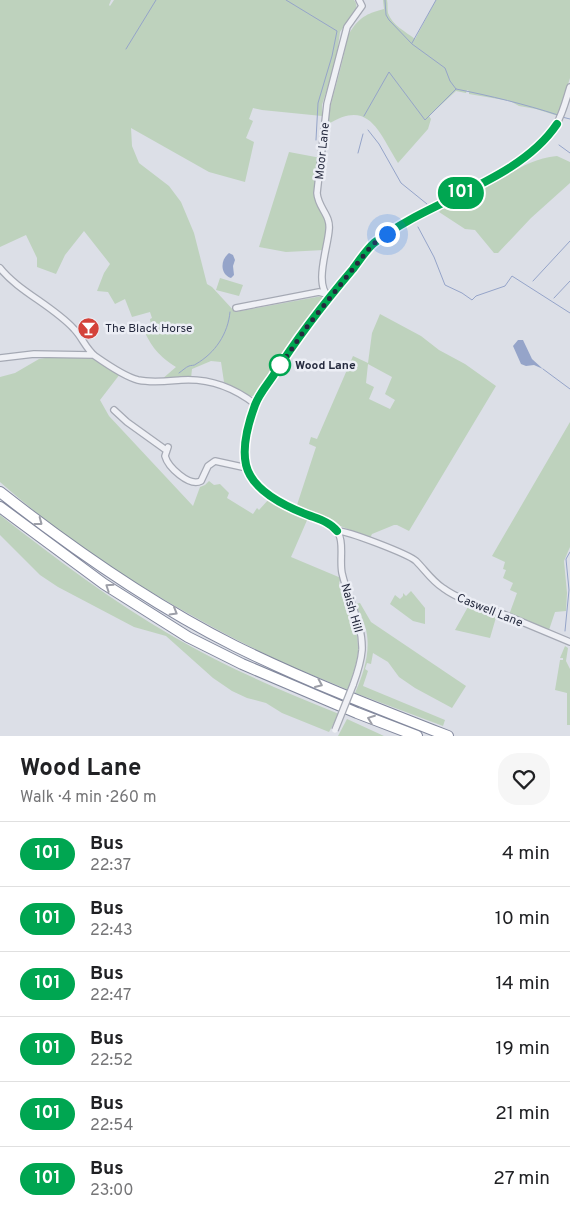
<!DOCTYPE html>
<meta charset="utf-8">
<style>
body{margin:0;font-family:Overpass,sans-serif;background:#f6f6f6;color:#202124;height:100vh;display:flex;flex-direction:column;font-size:19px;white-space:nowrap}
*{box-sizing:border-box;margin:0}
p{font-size:16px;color:#757577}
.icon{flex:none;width:28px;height:28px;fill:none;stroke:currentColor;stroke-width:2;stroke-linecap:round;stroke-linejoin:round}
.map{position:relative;height:736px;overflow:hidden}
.sheet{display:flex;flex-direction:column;background:#fff;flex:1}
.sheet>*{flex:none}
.badge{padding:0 10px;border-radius:16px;font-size:18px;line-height:32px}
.you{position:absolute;width:25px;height:25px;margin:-12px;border:4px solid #fff;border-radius:50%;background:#1a73e8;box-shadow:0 0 0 8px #1a73e833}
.map>.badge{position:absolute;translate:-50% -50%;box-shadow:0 0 0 2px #fff}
.round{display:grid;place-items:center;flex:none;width:52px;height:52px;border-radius:20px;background:#f6f6f6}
.overview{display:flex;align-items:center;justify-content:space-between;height:85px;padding:0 20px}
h1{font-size:24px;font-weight:700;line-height:38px}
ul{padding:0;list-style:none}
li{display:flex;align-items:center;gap:15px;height:65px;padding:0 20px;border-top:1px solid #e0e0e0}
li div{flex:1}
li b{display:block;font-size:19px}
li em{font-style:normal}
li .badge{min-width:55px;font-weight:700;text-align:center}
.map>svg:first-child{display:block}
.green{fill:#bed2bd;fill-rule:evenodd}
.water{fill:#95a4c9}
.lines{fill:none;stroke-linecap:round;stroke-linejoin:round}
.stream{stroke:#95a4c9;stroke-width:1}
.street-casing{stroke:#a5a9b4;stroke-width:8}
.highway-casing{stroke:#83899e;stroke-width:12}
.street{stroke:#eff0f5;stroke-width:5.5}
.highway{stroke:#fff;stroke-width:10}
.street-bridge-casing{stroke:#a5a9b4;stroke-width:8;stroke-linecap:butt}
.street-bridge{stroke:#eff0f5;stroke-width:5.5}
.oneway{stroke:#9d9fa8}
.line-casing{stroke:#fff;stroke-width:11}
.line{stroke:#00a651;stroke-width:8}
.walk{stroke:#252a3e;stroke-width:5;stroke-dasharray:0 9}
.stop-dot{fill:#fff;stroke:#00a651;stroke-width:2.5}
.labels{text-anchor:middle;stroke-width:5;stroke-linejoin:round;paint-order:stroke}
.street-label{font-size:12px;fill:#252a3e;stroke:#eceef5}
.poi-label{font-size:12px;fill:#252a3e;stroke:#eceef5;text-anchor:start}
.stop-label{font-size:12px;font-weight:bold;fill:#252a3e;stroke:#eceef5;text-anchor:start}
</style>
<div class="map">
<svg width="570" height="736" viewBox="0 0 570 736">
<rect width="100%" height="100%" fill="#dcdfe7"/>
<!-- green -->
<path class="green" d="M0,0H111L109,5L110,6L114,0H354C357,4 357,7 355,11L340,32L336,61L322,105V116L262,110L253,108L249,119L253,121L246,138L254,142L245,182L209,172L131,128L132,146L139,163L169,186L181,202L194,233L207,284L212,287L235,312L322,296V299L293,336L254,396H249L224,382L221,362L211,361L192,369L191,378L161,380L176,367C159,356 151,347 143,328L151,325L150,319L152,318L150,312L132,317L125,299L115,304L108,292L97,291L104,273L110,264L84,231L65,255L56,274L37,267V258L26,235L0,247Z
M383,0H387C388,4 387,9 388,13C392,25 406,32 415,39L436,0H570V78L558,116L536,109L519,106L510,101L469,94V91L467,90L466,93L456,91L429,116L431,119L428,129L398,163C378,131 369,98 327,125C330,102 338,81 343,58C346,48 345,37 352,29C361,16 369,13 384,9Z
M289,152L321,158L314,195L318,207L325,218L327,228L324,250L286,252L259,247Z
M557,156L570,162V183L531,218L498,253H494L475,230L465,229L439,212L442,209C458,202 475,194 490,185C514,172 529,159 557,156Z
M220,278L243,285L239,296L216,290Z
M380,314L421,336L439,350L465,364L496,386L409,531L397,525H394L372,534L370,538L296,508L316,447L309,444L311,437L317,439L353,356L368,363L372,333ZM368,364L392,377L385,394L395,400L390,409L369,399L374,387L366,383Z
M82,357L94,359L120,374L100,400L109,416L193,506L200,487L205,485L209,481L214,485L220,484L229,493L227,498L253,514L257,508L259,510L269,499L282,508L308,518L291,557L341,578L339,583C348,605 359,627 358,652C357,665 351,678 348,690C321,678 292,668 265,654C206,625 148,592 93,555C60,533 30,508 0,482V377L15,373L39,359L45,358Z
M570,422V547L564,561L567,593L566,611L555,612L549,630L509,615L517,593L510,590L513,583L503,578L506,570L503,569L505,562L492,556Z
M0,515C56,559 112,601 174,637C227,668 283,691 339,714L329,732L282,713L266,703L247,698L232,691L213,678L166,636L134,627L58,587L40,575L0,535Z
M411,591L425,608V624L413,621L390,604L395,595L400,599L403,596V593L406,596Z
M360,603L371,622L466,686L452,708L415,688L399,677L388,662L373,653L371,664L367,663L365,669L368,671L363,686L445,720L443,726L355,693C364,673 372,648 365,626C363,619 359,611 355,604Z
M469,605L497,614L490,638L455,630Z
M565,646L568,648L566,661L570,669V725H567V693L555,690L560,660H563V658H560Z
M347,719L384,736H338Z"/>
<!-- water -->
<path class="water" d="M229,253L233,255L235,260L233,266L234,275L231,278C220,274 220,260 229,253Z
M518,340H523L532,359L543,369L534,365L526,366L521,364L513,346Z"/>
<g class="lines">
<!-- stream -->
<path class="stream" d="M286,0L337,31L332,56L318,103L316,140
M385,0L386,15L389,20L412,44L445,68L450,81L456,89C491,96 524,104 558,115
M412,43L436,0
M126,49L156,0
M364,116L389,72L425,120L456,89
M562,117L570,119
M368,130L379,144L401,183L427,204
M559,145L570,153
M358,153L363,134
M418,227L434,257L445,285L462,293L472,300L476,296L505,286L512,276L570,313
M533,281L570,241
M554,298L570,281
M543,369L570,389
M179,373C182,371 186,367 189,366C191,365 194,366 196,364C215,353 228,334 230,312
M565,631L569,590L566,559L570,552"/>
<defs>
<path id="street" d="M0,268C18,291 53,306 74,329C82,337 86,349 95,356C105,363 126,377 138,380C152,383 167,381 181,380C209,378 233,387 255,404
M330,297C313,287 328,247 329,230C331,215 318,208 317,193L327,104L347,27L362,6L359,0
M236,308L319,292L326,294
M0,358L34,354L93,355
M114,410L127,422L166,450
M168,447L165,456C168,467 189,487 201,481L208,466L215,461L247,468
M337,531C346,530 408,554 416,561C425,570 432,581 443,588C461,601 482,606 503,614C525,623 548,633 570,642
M353,685C357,674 361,662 362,650C363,623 348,600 342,573C339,558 346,539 334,527C326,519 308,516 297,511C280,504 252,488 247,468C242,449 248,424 255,405C259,394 267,384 274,375C297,339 323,305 351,272C358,263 365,251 373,244C384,234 398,228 410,221C452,197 532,165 556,125C563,113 566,100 570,87"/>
<path id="highway" d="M0,492C74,550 151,604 235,646C304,680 376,708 448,736
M0,507L104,584L188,637L242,664L357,713L417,736"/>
</defs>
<!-- street casing -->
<use href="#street" class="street-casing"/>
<!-- highway casing -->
<use href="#highway" class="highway-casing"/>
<!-- street -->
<use href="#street" class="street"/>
<!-- highway -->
<use href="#highway" class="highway"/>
<defs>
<path id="street-bridge" d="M335,730L353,685"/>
</defs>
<!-- street-bridge casing -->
<use href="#street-bridge" class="street-bridge-casing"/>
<!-- street-bridge -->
<use href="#street-bridge" class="street-bridge"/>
</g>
<!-- one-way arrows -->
<defs><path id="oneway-chevron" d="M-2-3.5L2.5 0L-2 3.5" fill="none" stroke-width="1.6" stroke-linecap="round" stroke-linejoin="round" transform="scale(1.25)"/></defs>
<g class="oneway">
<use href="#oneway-chevron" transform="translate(39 522) rotate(37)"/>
<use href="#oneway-chevron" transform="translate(109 587) rotate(-146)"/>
<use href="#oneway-chevron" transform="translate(174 612) rotate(30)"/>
<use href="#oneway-chevron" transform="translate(319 684) rotate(24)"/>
<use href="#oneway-chevron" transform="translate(371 719) rotate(-159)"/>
</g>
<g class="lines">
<defs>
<path id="line" d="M337,531C330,522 318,519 308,515C287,507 261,495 250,475C239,456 248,424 255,405C259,394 267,385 273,376C297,338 324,303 353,269C359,261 366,250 374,243C428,200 518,182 557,124"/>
</defs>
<!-- line casing -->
<use href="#line" class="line-casing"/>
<!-- line -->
<use href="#line" class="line"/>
<!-- walk -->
<path class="walk" d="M280,365L276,372L306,328L372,245L387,234"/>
</g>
<!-- icons -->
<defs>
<symbol id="bar-disc" viewBox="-11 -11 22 22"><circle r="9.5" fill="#d4423a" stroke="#eceef5"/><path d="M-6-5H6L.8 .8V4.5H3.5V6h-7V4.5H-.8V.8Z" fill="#fff"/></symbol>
</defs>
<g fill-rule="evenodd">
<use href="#bar-disc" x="76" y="316" width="25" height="25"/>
</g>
<!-- markers -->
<circle class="stop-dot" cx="280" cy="365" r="10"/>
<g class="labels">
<!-- street labels -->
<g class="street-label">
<text transform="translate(322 151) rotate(-84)" y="4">Moor Lane</text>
<text transform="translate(352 608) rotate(74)" y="4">Naish Hill</text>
<text transform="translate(490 610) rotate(22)" y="4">Caswell Lane</text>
</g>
<!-- poi labels -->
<g class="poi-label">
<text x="105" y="332">The Black Horse</text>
</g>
<!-- stop labels -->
<g class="stop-label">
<text x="295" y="369">Wood Lane</text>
</g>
</g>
</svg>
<div class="you" style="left:387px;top:234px"></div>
<b class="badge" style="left:461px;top:193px;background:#00a651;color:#fff">101</b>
</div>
<section class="sheet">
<div class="overview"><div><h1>Wood Lane</h1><p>Walk · 4 min · 260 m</p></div><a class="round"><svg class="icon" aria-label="heart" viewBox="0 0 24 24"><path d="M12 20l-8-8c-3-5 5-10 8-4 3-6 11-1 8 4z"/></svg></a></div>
<ul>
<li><span class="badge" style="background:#00a651;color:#fff">101</span><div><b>Bus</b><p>22:37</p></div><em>4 min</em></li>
<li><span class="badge" style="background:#00a651;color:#fff">101</span><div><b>Bus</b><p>22:43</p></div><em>10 min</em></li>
<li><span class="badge" style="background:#00a651;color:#fff">101</span><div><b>Bus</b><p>22:47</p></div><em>14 min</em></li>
<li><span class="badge" style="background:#00a651;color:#fff">101</span><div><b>Bus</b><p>22:52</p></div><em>19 min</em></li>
<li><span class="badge" style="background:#00a651;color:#fff">101</span><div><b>Bus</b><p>22:54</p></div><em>21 min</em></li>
<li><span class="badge" style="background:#00a651;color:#fff">101</span><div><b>Bus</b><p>23:00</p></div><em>27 min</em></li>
</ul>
</section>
